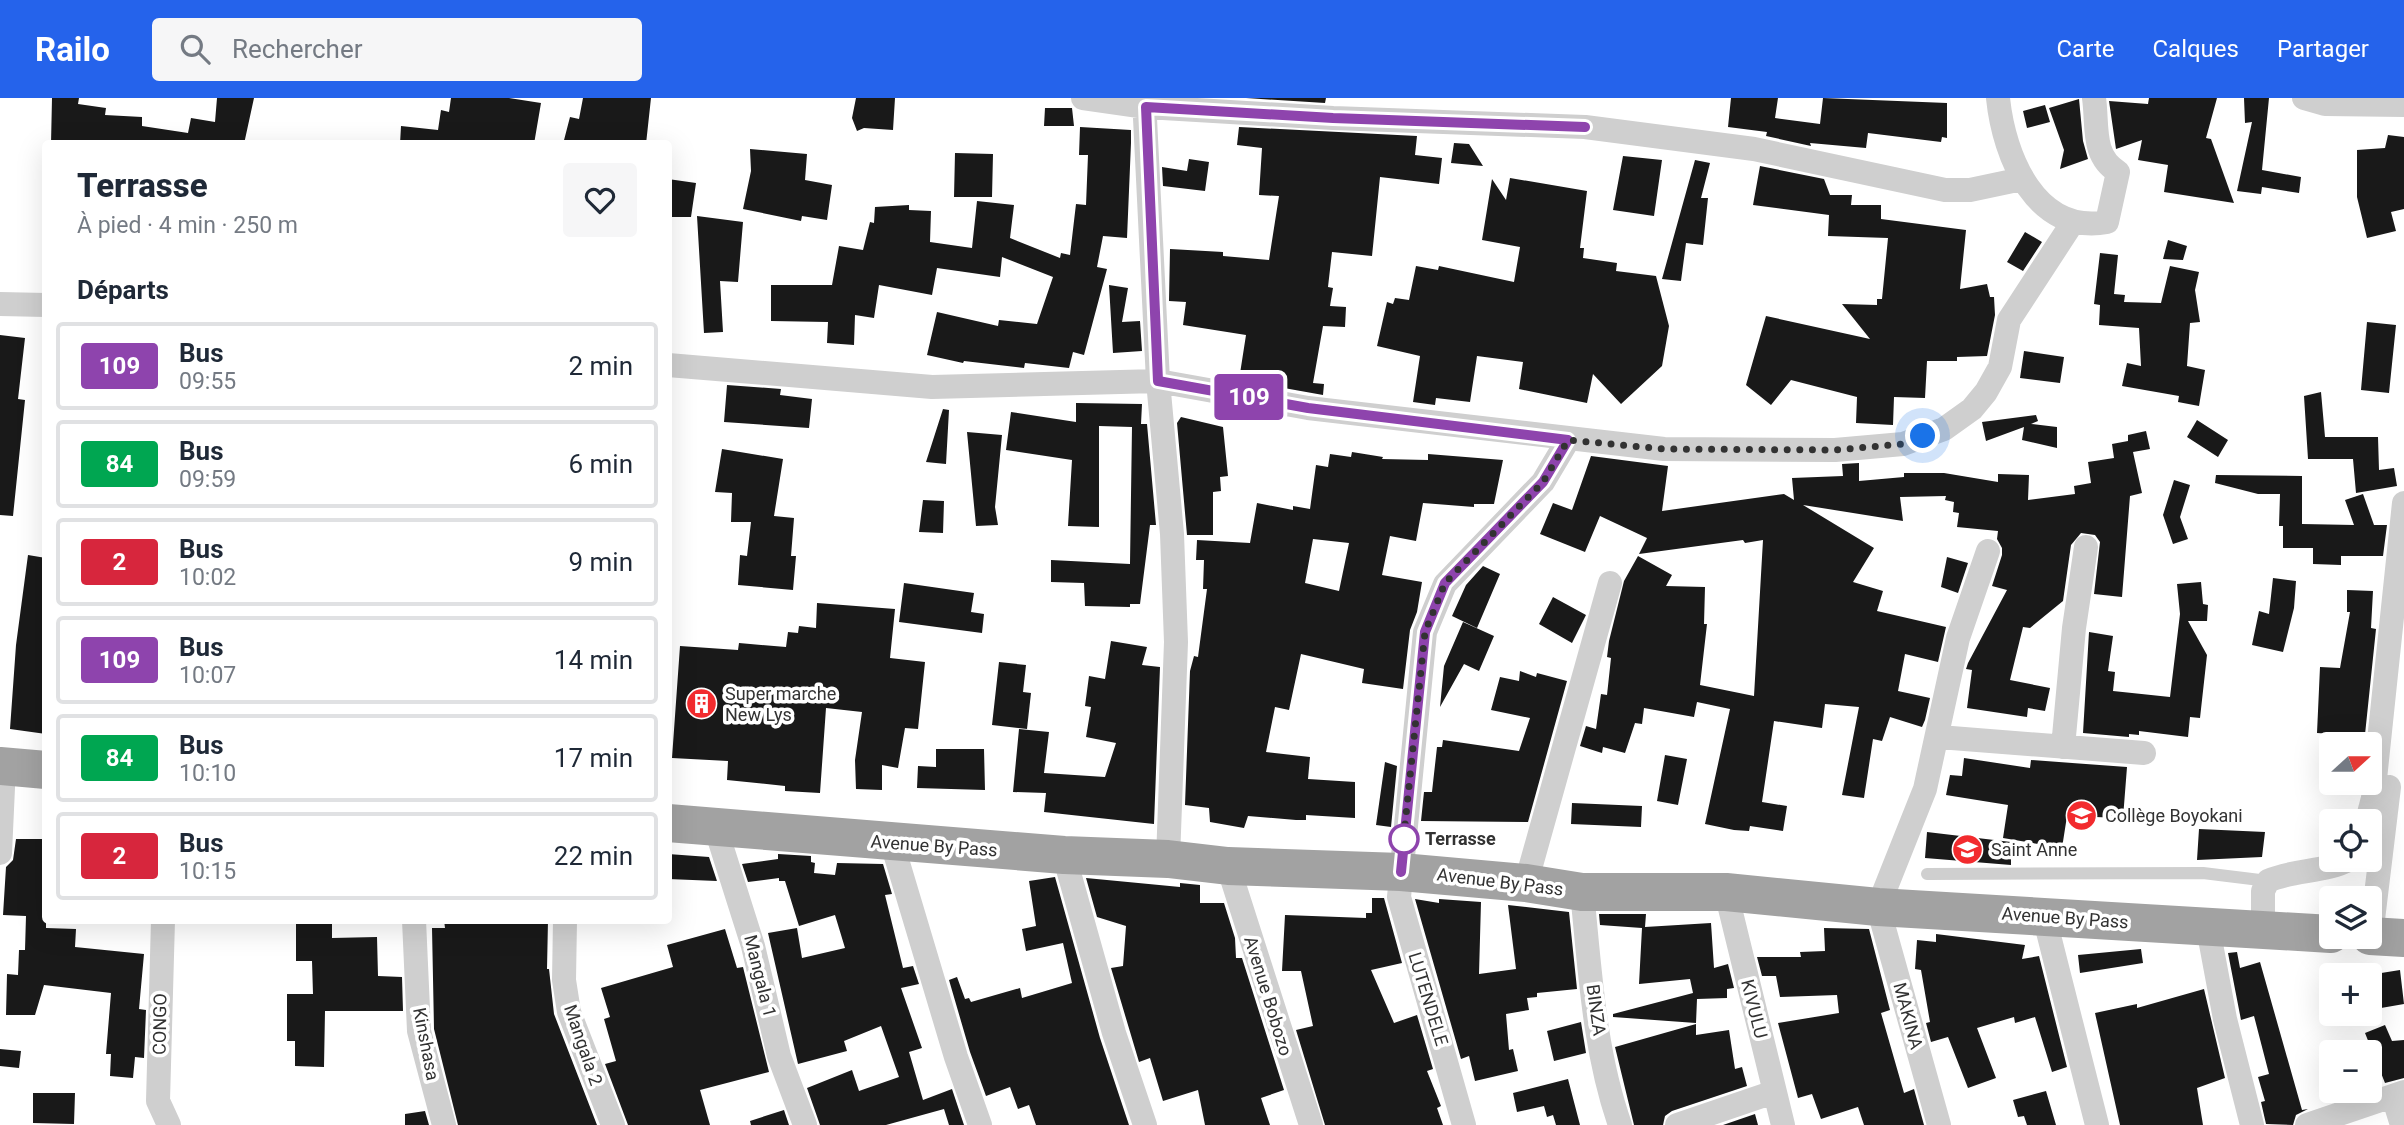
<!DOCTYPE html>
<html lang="fr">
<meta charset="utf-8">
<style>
body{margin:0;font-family:Roboto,sans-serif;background:#f6f6f7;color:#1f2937;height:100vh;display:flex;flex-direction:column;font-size:26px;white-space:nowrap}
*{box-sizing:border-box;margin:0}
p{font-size:23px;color:#747a83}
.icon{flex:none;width:38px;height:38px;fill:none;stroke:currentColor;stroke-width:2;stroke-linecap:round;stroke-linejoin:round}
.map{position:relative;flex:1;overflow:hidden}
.details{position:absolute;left:42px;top:42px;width:630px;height:784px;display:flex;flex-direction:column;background:#fff;border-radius:7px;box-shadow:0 7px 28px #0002}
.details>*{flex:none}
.badge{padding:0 14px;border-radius:5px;font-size:24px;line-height:46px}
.needle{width:46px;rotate:69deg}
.buttons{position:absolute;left:2319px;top:634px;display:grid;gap:14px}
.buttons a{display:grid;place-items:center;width:63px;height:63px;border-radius:7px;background:#fff;box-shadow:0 7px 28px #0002;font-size:35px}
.you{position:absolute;width:35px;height:35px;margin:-18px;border:5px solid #fff;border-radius:50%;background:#1a73e8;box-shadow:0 0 0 10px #1a73e833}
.map>.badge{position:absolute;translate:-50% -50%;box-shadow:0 0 0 4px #fff}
h2{padding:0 35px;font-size:26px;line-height:63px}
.round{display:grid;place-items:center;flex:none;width:74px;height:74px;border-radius:7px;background:#f6f6f7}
.overview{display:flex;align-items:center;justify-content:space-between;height:119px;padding:0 35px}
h1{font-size:33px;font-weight:800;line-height:52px}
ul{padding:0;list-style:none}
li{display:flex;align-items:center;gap:21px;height:88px;margin:0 14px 10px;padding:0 21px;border:4px solid #e0e1e3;border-radius:7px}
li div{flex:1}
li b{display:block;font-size:26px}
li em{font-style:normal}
li .badge{min-width:77px;font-weight:700;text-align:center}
header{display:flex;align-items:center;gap:42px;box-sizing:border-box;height:98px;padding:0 35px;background:#2563eb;color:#fff}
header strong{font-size:33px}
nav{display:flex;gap:38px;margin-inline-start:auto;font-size:24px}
.search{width:490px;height:63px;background:#f6f6f7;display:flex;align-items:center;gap:18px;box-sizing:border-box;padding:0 24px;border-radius:7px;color:#747a83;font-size:26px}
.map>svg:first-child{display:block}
.building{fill:#191919;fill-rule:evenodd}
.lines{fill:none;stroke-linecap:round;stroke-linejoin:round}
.service{stroke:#cfcfcf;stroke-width:12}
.minor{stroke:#cfcfcf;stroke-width:24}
.trunk{stroke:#a2a2a2;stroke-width:38}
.line-casing{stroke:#fff;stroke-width:16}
.line{stroke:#8e44ad;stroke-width:10}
.walk{stroke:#323232;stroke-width:7;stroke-dasharray:0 12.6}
.stop-dot{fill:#fff;stroke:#8e44ad;stroke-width:3.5}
.labels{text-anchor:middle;stroke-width:7;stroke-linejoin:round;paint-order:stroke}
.poi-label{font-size:18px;fill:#323232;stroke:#fff;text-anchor:start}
.stop-label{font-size:18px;font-weight:bold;fill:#323232;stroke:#fff;text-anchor:start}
.street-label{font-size:18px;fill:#323232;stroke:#fff}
</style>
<header>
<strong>Railo</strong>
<div class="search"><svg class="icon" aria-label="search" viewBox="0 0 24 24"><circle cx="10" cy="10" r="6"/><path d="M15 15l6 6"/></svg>Rechercher</div>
<nav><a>Carte</a><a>Calques</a><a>Partager</a></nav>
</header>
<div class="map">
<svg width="2404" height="1027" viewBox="0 0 2404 1027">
<rect width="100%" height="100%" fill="#fff"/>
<!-- building -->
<path class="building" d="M52,0H79L78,6L106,10L105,17L142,19V28L188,35L191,20L215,24L217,0H254L244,46H51Z
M451,0H509L541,5L534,46H400L401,28L438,32L441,12L449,14Z
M583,0H651L646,46H563L570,19L579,21Z
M856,0H895L893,32L864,30L857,33L852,20Z
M1246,0H1326L1325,5Z
M1731,0H1778L1775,20L1820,26L1823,0L1947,5V40L1942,39L1941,44L1868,35L1866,50L1810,45L1811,48L1766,38L1767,34L1728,29Z
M2149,0H2217L2206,40L2211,41L2234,105L2164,94L2168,67L2138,62L2142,42L2116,51L2109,3L2148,6Z
M2244,0H2269L2262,72L2301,79L2299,95L2262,89L2261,96L2237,93L2252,24L2245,25Z
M2079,1L2083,43L2088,61L2060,71L2064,52L2049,10Z
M2045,7L2050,24L2027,30L2023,13Z
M1045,10H1072L1074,28H1044Z
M1080,29L1131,32V45L1127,140L1103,138L1097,169L1107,171L1084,257L1073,254L1069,270L1025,265L1024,270L964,263L963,265L927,257L937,214L998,228L999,222L1037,226L1053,179L1002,159L1000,179L937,170L932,197L879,187L874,220L855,217L854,247L827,245L828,224L771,223V187H832L839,148L863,152L870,124L874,125L875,109L909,107V112L931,113L930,144L972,150L977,103L1014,107L1010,140L1060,160L1061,155L1070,157L1076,106L1086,107L1088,57H1079Z
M1239,29L1417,38L1415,57L1442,60L1439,86L1380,79L1372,158L1332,154L1328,189L1333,190L1330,208L1346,209L1345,229L1323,228L1313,285L1324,286L1323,297L1239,282L1246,237L1183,227L1186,204L1169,203L1170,151L1223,154V158L1269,162L1279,98L1259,97L1262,50L1237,47Z
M2388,37L2404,39V111L2391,114L2396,133L2367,140L2357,99V52L2385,50Z
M1454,45L1469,46L1483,68L1451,65Z
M750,51L807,56L805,82L832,87L827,122L802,118L801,123L743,111L751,73Z
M955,55L993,56L992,99H954Z
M1623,58L1662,62L1654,118L1613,112Z
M1189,61L1209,64L1205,93L1163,88L1162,69L1187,73Z
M1695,62L1710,65L1701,100H1708L1703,147L1686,145L1681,183L1662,181Z
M1760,68L1824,81L1830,97H1852L1851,107H1881V121L1966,132L1960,191L1987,186L1990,199H1994L1995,217L1987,258L1957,259V263H1927L1925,300L1894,299L1893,327L1856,325L1857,299L1791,282L1771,307L1746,287L1766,218L1870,241L1842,206L1877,207V201H1882L1888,140L1828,138L1829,117L1753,107Z
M1510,80L1587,93L1580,150H1584L1583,160L1617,165L1616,173L1656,178L1669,228L1662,268L1621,306L1593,276L1587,305L1519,291L1523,264L1477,258L1470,304L1436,300L1435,307L1413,304L1420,258L1377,248L1387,204L1393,206L1395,200L1409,202L1416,168L1438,172L1439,168L1514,184L1520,149L1482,142L1492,81L1506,102Z
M668,81L696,85L691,119H668Z
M697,118L743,124L738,184L720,183L723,234L704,235Z
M2025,134L2042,144L2023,173L2007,164Z
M2168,142L2187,148L2183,162L2163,161Z
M2100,155L2118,157L2114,196L2125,197L2124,204L2161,205L2170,168L2199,174L2195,192L2200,224L2190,225L2187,268L2205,272L2199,308L2178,304L2179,298L2122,288L2127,265L2141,268L2139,230L2099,227L2100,207L2094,206Z
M1109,187L1128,190L1122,224L1140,223L1142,253L1113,255Z
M2367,224L2396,227L2389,295L2361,292Z
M0,237L25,240L18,301L25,302L13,418L0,417Z
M2024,253L2064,259L2060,285L2020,280Z
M727,287L781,291L780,297L812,301L809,330L724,324Z
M2321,294L2325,339H2378L2379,372L2394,370L2397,388L2356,395L2353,361H2308L2304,298Z
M1076,305L1142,306L1141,326H1147L1156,427H1150L1140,506H1130V509L1085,508L1084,485L1051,484V462L1130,466L1132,329L1099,328V429L1068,428L1072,362L1006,352L1011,314L1076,324Z
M943,311L949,312L946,366L926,364Z
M2036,317L2038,323L2031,326L2057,329V350L2022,342L2024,329L1986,343L1982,324Z
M1181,319L1223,329L1228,378L1220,379L1221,393L1213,394V437H1187L1177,325Z
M2197,322L2228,342L2218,359L2187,339Z
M2146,333L2150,351L2133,354L2142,395L2130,398L2122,499L2094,496L2100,444L2095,437L2081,435L2071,447L2063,503L2030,530L2023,529L2010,582L2050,590L2045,613L2028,610L2027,619L1967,610L1972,572L1966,571L1968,565L2007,492L1992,488L2002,457V450L1997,441L1998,433L1957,429L1959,415L1953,414L1954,404L1945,402L1946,398L1900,399L1903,423L1803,407L1874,450L1853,484L1883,493L1877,513L1946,529L1938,564L1905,556L1898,593L1930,600L1925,622L1922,629L1890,619L1882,643L1873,641L1864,700L1842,697L1859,609L1825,606L1822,630L1774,623L1762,704L1787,708L1783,733L1750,728L1749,733L1734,732L1705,726L1730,611L1697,604L1694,619L1644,610L1642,626L1635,625L1625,655L1603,649L1602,655L1580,648L1586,628L1596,631L1601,596L1607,597L1611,560L1607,559L1609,543L1624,483L1638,458L1672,477L1666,488L1705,489L1704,526H1707L1700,587L1754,598L1763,442L1745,445L1743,442L1639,456L1647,440L1600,418L1585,454L1540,436L1553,405L1572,412L1591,358L1668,368L1662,413L1784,396L1794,402L1792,380L1843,378L1842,366L1859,365V383L1904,379V375H1944L1998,384V376L2029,377L2028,402L2075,396L2074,388L2091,385L2088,364L2114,360L2112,346L2128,343V337Z
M967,334L1002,337L995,409L998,427L976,428Z
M722,351L783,361L774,418L794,420L791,458H796L793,492L738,487L740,457L747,458L751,424H731L732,395L715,394Z
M1352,354L1383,359L1382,361L1428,362V356L1503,362L1494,406H1474V409L1423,405L1416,443L1390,438L1382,477L1422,484L1417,514L1410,532L1403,591L1362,585L1364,571L1301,556L1289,612L1275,609L1266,654L1310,659L1308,681L1355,684V720L1306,717V722H1296L1248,718L1244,730L1210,724L1209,710L1185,707L1190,573L1194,558L1198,559L1207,491H1203L1204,462H1196L1197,442L1250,445L1257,405L1293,412V408L1310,411L1316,367L1328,369L1330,356L1351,359ZM1313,441L1349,445L1339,493L1305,485Z
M2216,377L2302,378V426L2354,427L2345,402L2363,396L2374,427H2387L2383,458H2341V467L2313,466V450H2283V428H2279L2280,396H2258L2215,385Z
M2174,382L2190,387L2180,419L2188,441L2173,446L2163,417Z
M923,402L944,403L943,435L919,434Z
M28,457L46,460V636L10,631L16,547Z
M1947,459L1968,465L1958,495L1941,489Z
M1483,468L1500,476L1477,530L1452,518L1466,487Z
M2273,480L2296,483L2294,510L2283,554L2252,547L2259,513L2269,516Z
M2201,484L2203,506L2208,507L2207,523H2188L2207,557L2200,620L2190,619L2188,639L2139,633V637L2129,636V639L2083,635L2089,534L2113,538L2108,573L2115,574L2113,593L2170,599L2180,516L2177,486Z
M904,485L974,495L971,514L984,516L982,535L899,524Z
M2347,492L2373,493L2371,530L2376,531L2364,646H2346L2348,637L2317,635L2320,569L2340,570L2350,514H2347Z
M1553,499L1586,517L1572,545L1539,526Z
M817,505L895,511L890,560L925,564L918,631L905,630L898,670L882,667V692L856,691L855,662L862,614L826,610L820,695L785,693V688L727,682L728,663L672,660L680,548L738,552L739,545L786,549L788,534L798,535L799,528L816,530Z
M1463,524L1494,538L1479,573L1464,566L1440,609L1444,568Z
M1111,543L1147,549L1142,567L1160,569L1154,726L1044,714L1046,695L1013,694L1019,631L1049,634L1044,675L1105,679L1116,645L1086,639L1091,609L1085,608L1089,578L1105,581Z
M999,564L1026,567L1023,594L1031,595L1027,631L992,627Z
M1520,573L1536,579L1537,575L1567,583L1528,724L1421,723L1424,694H1432L1437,649H1442L1443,642L1519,653L1530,620L1491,612L1500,579L1519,583Z
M936,651H984L985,692L917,690L918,668L936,669Z
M1665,657L1687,661L1678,707L1657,703Z
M1964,660L2030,670L2031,662L2127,669L2123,720L2067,718L2062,750L2003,740L2008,707L1946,697L1950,677L1962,678Z
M1385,664L1397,668L1391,729L1376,727Z
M1572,705L1642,708L1641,729L1571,726Z
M2199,731L2265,734L2262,759L2197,762Z
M1927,734L2011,744V767L1925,760Z
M16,741H46V830L76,831L75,849L144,856L139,911L146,912L144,960L135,959L133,980L110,978L111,956H106L111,895L44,887L35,917H6L7,876L18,877L19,852H25L26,818L3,817L6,769L13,762Z
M668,756L709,759L717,783L668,781Z
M778,756L811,758V764L815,765L814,775L835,777L837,765L883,766L892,796L885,797L903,870L913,868L919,886L901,890L922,950L909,954L923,1002L952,991L964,1027H949L944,1011L886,1027H820L807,990L852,972L859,993L899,979L881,928L844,943L847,953L798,966L768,835L797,830L802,860L845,850L835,817L799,828L785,783H779V780L748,784L742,766L778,761Z
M1055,779L1100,940L1129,1027H1036L1029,1007L1018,1011L1010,989L986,998L970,954L949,882L957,879L965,901L969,900L971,904L1020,890L1022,900L1072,885L1063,845L1026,853L1022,831L1036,828L1029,783Z
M1086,780L1180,789V785L1200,787V805H1224L1235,840L1236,860H1242L1284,992L1261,1000L1270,1027H1205L1198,992L1163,1003L1150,960L1139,964L1111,870L1123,868L1126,828L1097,819Z
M1372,800H1384L1402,865L1371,872L1394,925L1417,917L1433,971L1427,973L1441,1008L1437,1010L1443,1027H1325L1296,932L1313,928L1301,873H1282L1285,817L1366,820V815H1372Z
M1415,801L1439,805V801L1481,804L1479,876L1516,871L1508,807L1569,814L1577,891L1537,895V899L1527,900L1529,912L1506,916L1509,952L1513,951L1518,973L1475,983L1469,958L1461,961Z
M1599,816H1646L1645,829L1711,825L1714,870L1728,866L1734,890L1727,891V900L1697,901L1696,925L1613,919V916L1693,895L1690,881L1639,886L1642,830L1600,827Z
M296,822H332V840L377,839L378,878L402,879L403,913H325L324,969L295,968V943H287V896H313L312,863H296Z
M444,822H548L547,871H549L554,916L597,1027H458L434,931L432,830H445Z
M1824,830L1869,831L1890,912L1881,915L1904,995L1914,991L1924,1027H1864L1858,1009L1821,1021L1812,996L1798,1000L1778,925L1839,915L1837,897L1780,899L1776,878H1762L1757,859H1801L1800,854L1825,853Z
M725,831L737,870L743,869L769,974L700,992L710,1027H628L605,966L616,963L604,921L610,919L601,890L673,869L667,847Z
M1936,836L2025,847L2022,861L2039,858L2067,969L2052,974L2035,919L2015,925L2014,919L1977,930L1996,980L1968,990L1948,939L1931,944L1926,925L1930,924L1921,872L1915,871L1917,842L1936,844Z
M2141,851L2143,865L2080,875L2078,857Z
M2237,854L2240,870L2260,864L2302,1012L2308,1011L2296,1017L2293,1027L2266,1026L2261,1004L2265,1003L2258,979L2269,976L2254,918L2241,922L2228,855Z
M2400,872L2404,906L2381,910L2375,876Z
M2204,891L2225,980L2197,990L2203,1027H2120L2095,915L2137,906V910Z
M1581,924L1586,955L1554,963L1547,933Z
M1696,926V937L1729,932L1735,971L1742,969L1747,988L1672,1013L1665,1018L1663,1027H1634L1615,949Z
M2385,927L2392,943L2404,942V980L2385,985L2365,935Z
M0,951L21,953L19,970L0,968Z
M1568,981L1580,1027H1556L1553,1017L1547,1019L1544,1008L1517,1014L1513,995Z
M2327,992H2363L2329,1004Z
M2046,993L2056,1027H2027L2024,1018L2018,1019L2013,1002Z
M33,995H75L74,1026L33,1025Z
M784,1012L789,1027H751L750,1023Z
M425,1013L429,1027H405V1016Z
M1755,1016L1758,1027H1723Z"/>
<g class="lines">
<!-- service -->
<path class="service" d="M1927,776L2203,775L2268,783"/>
<!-- minor -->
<path class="minor" d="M1083,0L1146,9L1333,20L1585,29L1754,51L1945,92H1970L2022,81
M1144,0L1158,283L1172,436L1176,544L1168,761
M1998,0C2004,59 2036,137 2107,124L2118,74C2091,58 2098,27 2094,0
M2304,0L2325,6L2404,7
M0,206L46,207
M668,267L932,289L1158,283L1308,310L1664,351L1835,352L1903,346L1944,331L1972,311L1986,294L2000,269L2009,222L2073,124
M1939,639L2144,655
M2063,649L2074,530L2086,449
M2367,723L2373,700L2404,405
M715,728L753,848L779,958L805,1027
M892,745L956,959L980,1027
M0,755L4,668
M1064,757L1114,935L1145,1027
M1228,768L1311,1027
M1526,785L1610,485
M1582,794C1590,872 1594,953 1620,1027
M1726,794L1783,1027
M2044,818L2097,1027
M163,822L158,1003L169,1027
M414,822L419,933L444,1027
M565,822L564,882L569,914L613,1027
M2208,830L2225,921L2252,1027
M2263,832V793L2268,783C2294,771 2325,775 2350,761
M2371,838L2389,689
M2393,998L2402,1027
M1464,1027L1399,799L1425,534L1445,486L1543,384L1568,342
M1677,1027L1774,994
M1939,1027L1878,809L1925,691L1958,540L1988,453
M2307,1027L2404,994"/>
<!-- trunk -->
<path class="trunk" d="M0,668L46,672
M668,725L1064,757L1168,761L1228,768L1401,774L1526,785L1582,794H1726L1878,809L2331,836
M2370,838L2404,840"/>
</g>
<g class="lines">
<defs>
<path id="line" d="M1401,774L1425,534L1445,485L1543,384L1568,342L1308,310L1158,283L1146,9L1333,20L1585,29"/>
</defs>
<!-- line casing -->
<use href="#line" class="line-casing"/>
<!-- line -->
<use href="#line" class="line"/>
<!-- walk -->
<path class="walk" d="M1404,741L1403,746L1425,534L1445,485L1543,384L1568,342L1664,351L1835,352L1903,346L1923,338"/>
</g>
<!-- icons -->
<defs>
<symbol id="building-disc" viewBox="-11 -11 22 22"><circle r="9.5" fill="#f22b2e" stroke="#fff"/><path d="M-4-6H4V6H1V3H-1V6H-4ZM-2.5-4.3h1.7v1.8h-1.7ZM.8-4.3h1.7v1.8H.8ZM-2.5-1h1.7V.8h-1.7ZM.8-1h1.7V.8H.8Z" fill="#fff"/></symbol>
<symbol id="school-disc" viewBox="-11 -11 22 22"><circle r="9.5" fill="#f22b2e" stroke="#fff"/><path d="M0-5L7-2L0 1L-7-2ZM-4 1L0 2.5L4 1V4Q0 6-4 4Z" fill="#fff"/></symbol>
</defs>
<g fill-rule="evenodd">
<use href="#building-disc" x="684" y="588" width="35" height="35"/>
<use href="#school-disc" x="2064" y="700" width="35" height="35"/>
<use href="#school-disc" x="1950" y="734" width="35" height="35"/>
</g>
<!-- markers -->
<circle class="stop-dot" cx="1404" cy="741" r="14"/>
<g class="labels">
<!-- poi labels -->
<g class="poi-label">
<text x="725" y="602">Super marche<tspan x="725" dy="21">New Lys</tspan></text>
<text x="2105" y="724">Collège Boyokani</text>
<text x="1991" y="758">Saint Anne</text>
</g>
<!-- stop labels -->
<g class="stop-label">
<text x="1425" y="747">Terrasse</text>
</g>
<!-- street labels -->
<g class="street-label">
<text transform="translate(934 748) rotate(4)" y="6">Avenue By Pass</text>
<text transform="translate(1500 784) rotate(7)" y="6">Avenue By Pass</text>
<text transform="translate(2065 820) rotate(4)" y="6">Avenue By Pass</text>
<text transform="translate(760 878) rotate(76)" y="6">Mangala 1</text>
<text transform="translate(1268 898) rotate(73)" y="6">Avenue Bobozo</text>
<text transform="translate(1428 901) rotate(73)" y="6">LUTENDELE</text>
<text transform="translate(1754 911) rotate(76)" y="6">KIVULU</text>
<text transform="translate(1596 912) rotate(82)" y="6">BINZA</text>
<text transform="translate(1908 918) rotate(75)" y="6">MAKINA</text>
<text transform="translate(160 926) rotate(-89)" y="6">CONGO</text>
<text transform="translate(426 946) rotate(79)" y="6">Kinshasa</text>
<text transform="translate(583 947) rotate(71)" y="6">Mangala 2</text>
</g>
</g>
</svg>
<div class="buttons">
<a><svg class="needle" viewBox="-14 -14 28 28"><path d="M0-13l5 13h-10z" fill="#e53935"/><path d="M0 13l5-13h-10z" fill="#747a83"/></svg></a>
<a><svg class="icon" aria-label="locate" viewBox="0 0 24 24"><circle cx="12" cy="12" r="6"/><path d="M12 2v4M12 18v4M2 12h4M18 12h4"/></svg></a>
<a><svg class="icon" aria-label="layers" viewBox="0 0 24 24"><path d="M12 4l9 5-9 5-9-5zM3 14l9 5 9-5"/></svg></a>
<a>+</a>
<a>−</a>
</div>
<div class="you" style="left:1923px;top:338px"></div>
<b class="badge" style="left:1249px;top:299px;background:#8e44ad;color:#fff">109</b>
<section class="details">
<div class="overview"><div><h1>Terrasse</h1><p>À pied · 4 min · 250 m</p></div><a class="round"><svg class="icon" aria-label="heart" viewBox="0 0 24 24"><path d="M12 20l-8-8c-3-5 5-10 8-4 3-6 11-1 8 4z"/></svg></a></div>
<h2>Départs</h2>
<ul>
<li><span class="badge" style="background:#8e44ad;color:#fff">109</span><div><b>Bus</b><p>09:55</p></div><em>2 min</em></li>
<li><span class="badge" style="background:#00a651;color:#fff">84</span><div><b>Bus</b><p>09:59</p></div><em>6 min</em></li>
<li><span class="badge" style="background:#d7263d;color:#fff">2</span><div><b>Bus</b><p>10:02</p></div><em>9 min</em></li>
<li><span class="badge" style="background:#8e44ad;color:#fff">109</span><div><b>Bus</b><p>10:07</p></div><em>14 min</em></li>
<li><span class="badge" style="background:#00a651;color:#fff">84</span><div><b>Bus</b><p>10:10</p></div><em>17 min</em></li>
<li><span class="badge" style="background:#d7263d;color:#fff">2</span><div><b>Bus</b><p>10:15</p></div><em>22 min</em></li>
</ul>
</section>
</div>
